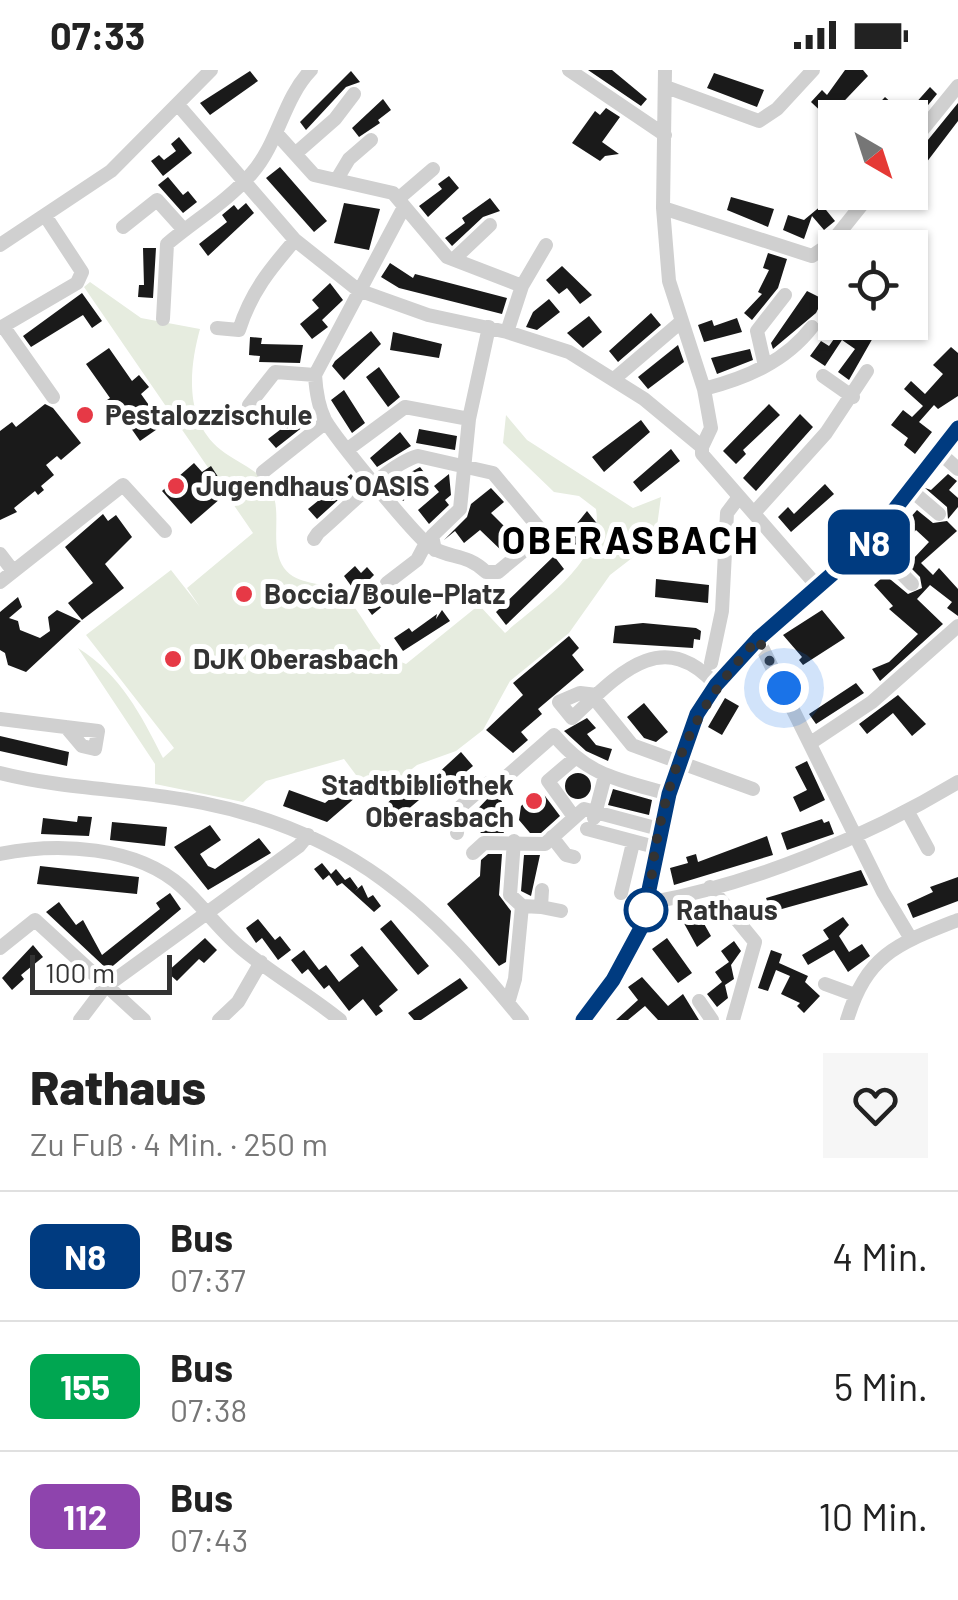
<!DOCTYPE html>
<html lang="de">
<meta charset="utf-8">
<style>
body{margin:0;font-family:Barlow,sans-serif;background:#f6f6f6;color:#222;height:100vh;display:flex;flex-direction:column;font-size:38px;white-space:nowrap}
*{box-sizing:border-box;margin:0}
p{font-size:32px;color:#767676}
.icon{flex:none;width:55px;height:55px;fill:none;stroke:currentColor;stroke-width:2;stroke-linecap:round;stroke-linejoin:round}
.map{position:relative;height:950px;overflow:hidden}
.sheet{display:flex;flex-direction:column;background:#fff;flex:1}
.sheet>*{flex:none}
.badge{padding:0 20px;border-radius:15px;font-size:35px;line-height:65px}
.needle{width:65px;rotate:141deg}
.fabs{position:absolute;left:818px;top:30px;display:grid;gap:20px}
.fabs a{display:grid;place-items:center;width:110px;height:110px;border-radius:0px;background:#fff;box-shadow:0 2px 8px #0004;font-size:50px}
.scale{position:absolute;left:30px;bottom:25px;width:142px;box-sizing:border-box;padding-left:10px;border:5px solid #333;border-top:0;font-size:28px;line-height:35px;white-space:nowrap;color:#333;-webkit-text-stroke:8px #fff;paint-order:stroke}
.you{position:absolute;width:50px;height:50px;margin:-25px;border:8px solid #fff;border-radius:50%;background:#1a73e8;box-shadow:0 0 0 15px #1a73e833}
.map>.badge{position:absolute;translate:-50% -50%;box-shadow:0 0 0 5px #fff}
.round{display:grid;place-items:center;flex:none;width:105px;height:105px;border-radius:0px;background:#f6f6f6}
.head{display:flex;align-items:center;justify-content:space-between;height:170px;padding:0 30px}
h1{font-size:48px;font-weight:800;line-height:75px}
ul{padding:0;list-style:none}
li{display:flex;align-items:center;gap:30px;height:130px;padding:0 30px;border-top:2px solid #e0e0e0}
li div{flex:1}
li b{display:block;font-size:38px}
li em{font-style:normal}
li .badge{min-width:110px;font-weight:700;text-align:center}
.status{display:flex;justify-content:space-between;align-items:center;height:70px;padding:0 50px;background:#fff;direction:ltr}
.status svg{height:28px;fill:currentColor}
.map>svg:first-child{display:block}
.green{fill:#e6ecdf}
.building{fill:#1a1a1a}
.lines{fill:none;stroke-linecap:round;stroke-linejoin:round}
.minor{stroke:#d0d0d0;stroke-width:14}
.line-casing{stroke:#fff;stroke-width:22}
.line{stroke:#003b80;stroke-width:15}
.walk{stroke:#333;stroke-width:10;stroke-dasharray:0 18}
.poi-dot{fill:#e63946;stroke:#fff;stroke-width:4}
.stop-dot{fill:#fff;stroke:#003b80;stroke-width:5}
.labels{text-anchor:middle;stroke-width:10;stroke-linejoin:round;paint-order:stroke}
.poi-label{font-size:28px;font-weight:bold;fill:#333;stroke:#fff;text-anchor:start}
.stop-label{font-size:28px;font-weight:bold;fill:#333;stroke:#fff;text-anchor:start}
.district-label{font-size:38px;font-weight:bold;letter-spacing:2.5px;fill:#000;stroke:#fff}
</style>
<div class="status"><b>07:33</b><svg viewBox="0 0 49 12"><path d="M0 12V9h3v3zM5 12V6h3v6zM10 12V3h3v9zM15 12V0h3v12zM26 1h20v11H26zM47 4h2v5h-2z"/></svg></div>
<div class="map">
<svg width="958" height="950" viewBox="0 0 958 950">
<rect width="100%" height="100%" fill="#fff"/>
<!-- green -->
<path class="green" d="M90,212L141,248L200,259C189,299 184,351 221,380C236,392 259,400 270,417C284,442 268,474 284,498C298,517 323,510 339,522C367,542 372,582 406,594L479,535L505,563C540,532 605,491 596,439L579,426L554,422L503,373L506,345L527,370L633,438L661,427L657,456L645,478L610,505L569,563L510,611L483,660L456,681L417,695L374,729L344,689L266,711L243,732L155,714V694L78,578C121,605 141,645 163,688L174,678L86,565L171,500L200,537L187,518L253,463L84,217Z"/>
<!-- building -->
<path class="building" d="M588,0H612L647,29L641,36Z
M845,0H863L868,6L828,48L811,32L822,20L827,25Z
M250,1L258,11L210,45L200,33Z
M351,1L360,12L346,17L306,60L300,52Z
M714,3L764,20L757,37L707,18Z
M930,17L937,24L916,50L865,48L885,27L905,45Z
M383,29L391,40L378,50L380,53L359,67L352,58Z
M958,33V51L910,114V92Z
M606,38L620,47L602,72L619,84L605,86L600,91L572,73L595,41L600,45Z
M179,67L192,83L163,106L151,91L159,85L164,90L176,81L171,74Z
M280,97L327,151L314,162L266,108Z
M449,106L459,118L428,147L419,136L442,119L438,114Z
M168,107L183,125L188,121L197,132L183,143L158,115Z
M731,127L774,139L768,157L727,140Z
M490,128L500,141L483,147L452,176L445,168L465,153L462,148Z
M246,133L254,143L208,186L199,174L227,152L222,145L234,135L238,140Z
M344,133L380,139L369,180L334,173Z
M822,135L835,151L824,160L812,146L804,169L783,160L788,145L804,150Z
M143,178H156L153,228L138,227L139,215H144Z
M768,183L787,189L778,218L752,250L744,243L762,224L758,222L769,200L763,198Z
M390,193L413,208L415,204L507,228L502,244L399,218L381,207Z
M562,196L592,225L580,234L567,218L559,224L546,210Z
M330,213L343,230L322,250L328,257L312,269L300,254L319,238L312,230Z
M807,221L823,229L816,243L773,279L771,273Z
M82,223L102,251L92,258L83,245L31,277L23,266Z
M549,229L560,242L537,260L526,257L533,242Z
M651,243L661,255L618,292L609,281Z
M589,246L602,262L583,278L567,263Z
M737,248L742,262L704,272L698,255L712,250L714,256Z
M846,252H854L874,266L849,310L838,302L855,279L842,270L825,296L810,286L821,271L829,276Z
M371,261L381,274L344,310L332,296L335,291Z
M393,262L442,274L439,288L390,280Z
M250,267L262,268L261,274L303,275L300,293L259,292L260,286L249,285Z
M678,275L684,292L648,319L638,307Z
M951,277L958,283V326L938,339L934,335L919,352L932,362L915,384L904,375L908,368L891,355L903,340L912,347L923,336L904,319L911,311L925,324L943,304L933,295Z
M109,278L132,311L139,305L149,317L141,324L163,355L140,371L119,341L114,345L104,332L110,328L86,294Z
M750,279L753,290L717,304L711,288Z
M379,297L400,327L388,337L366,307Z
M344,320L365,353L352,363L331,330Z
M45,334L53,338L81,373L61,390L57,386L46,395L54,405L41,416L44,420L38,425L35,421L14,438L17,442L0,450V361L12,352L16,357Z
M769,334L780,345L743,380L746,384L736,394L723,381Z
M306,340L313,349L276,378L268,369Z
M800,344L813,357L756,421L743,408Z
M641,350L650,362L604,402L592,387Z
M419,359L457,366L455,380L416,373Z
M400,362L411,376L377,397L370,388Z
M671,379L680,391L641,422L633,412Z
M194,393L202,402L211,396L228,422L191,454L162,421Z
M420,397L430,410L403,431L390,414Z
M351,404L358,412L317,449L308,439Z
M449,404L451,425L445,430L449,435L429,454L418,440L439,422L434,416Z
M948,404L957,411L949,420L958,428V437L948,449L947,437L925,418L931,420Z
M825,414L834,424L791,462L778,447L788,437L794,444Z
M491,418L504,432L491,443L519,471L504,483L480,460L464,473L455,461L444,470L467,447L471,434Z
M917,440L933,453L947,451L957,461L921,493L933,505L939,498L958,519V546L947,538L952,532L930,515L917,529L943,554L880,611L872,599L889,592L918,564L889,539L893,536L874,515L885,505L908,524L922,518L920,507L896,483L901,478L913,489L929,472L916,460L902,476L892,468Z
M587,441L599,456L574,487L562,472Z
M103,444L108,451L116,445L132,467L105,494L124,518L82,550L68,533L93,513L65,477Z
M554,486L564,499L506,555L496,542Z
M355,496L361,503L367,497L374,505L366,513L384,535L372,545L344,506Z
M656,509L709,515L708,533L655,527Z
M18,527L22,537L9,548L18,551L20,560L40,568L50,561L48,547L57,540L81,551L26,602L8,595L5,583L0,580V542Z
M442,540L450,551L403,581L394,568L409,558L412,562L437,544L436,549Z
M822,540L845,568L803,595L799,590L802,587L783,565Z
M643,553L696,558L701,561L700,570L694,569L693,578L613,573L615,556Z
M569,566L579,578L572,585L584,600L538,639L542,644L521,662L528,670L513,683L486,660L523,625L513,613Z
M856,613L864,623L816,654L809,644Z
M898,625L926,654L912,666L893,643L867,664L859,654Z
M725,628L739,636L722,665L708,657Z
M644,633L668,662L656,672L644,668L627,647Z
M587,648L596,658L587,664L596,675L612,679L608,691L586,681L564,661Z
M0,666L69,682L67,696L0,681Z
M461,682L473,696L467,701L475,710L466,718L461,712L439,728L432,719L393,752L384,737L406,713L415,705L427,710L435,706Z
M807,691L825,730L800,742L793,727L807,720L795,697Z
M565 716a13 13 0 1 1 26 0a13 13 0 1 1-26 0Z
M353,710L363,721L327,752L283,736L289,720L325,733Z
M613,719L652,730L649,745L608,735Z
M537,723L545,726L560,746L541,763H530L519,750L521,736Z
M491,725L502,731L496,746L504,763H481L469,748Z
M78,746L92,747L89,766L41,764L43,748L77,752Z
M822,749L824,753L829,751L834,764L787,780L781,763Z
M112,752L167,757L165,776L110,770Z
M210,755L221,770L200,784L208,796L215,799L259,768L271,783L208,820L174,777Z
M767,766L773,785L674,815L670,798L688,793L686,787L696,784L698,792Z
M488,784H502L499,825L511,841L506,892L499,896L447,834L480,806L481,790Z
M524,785H540L531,826L521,821Z
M322,793L331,804L336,799L345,810L350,807L358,818L355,821L362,815L368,828L373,825L381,836L374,842L342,813L337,816L329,805L323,810L314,799Z
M40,796L139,807L137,824L37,814Z
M861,800L868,815L771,842L766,828Z
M958,807V831L913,848L907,834L933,822L930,817Z
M170,823L181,839L108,900L46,842L59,832L76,855L83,850L102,885L160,839L156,833Z
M694,836L711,866L697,877L680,846Z
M843,847L849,855L839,866L849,882L862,874L870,886L848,902L834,880L808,895L802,885L829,869L823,860Z
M258,849L275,870L280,866L291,880L278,890L262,868L256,873L246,858Z
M391,850L429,896L418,905L380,859Z
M205,868L217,880L204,893L199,889L177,911L167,902Z
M667,868L692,903L678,913L652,879Z
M734,871L741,881L731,895L734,909L725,915L728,928L717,937L707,924L722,912L715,902L729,892L721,881Z
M33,875L43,887L21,905L24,909L12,920L2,908Z
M362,876L398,920L379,936L383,941L376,946L363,929L349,941L329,915L324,919L308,899L302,904L291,890L304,880L319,900L326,895L339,912L359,896L350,885Z
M771,880L782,884L779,893L808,906L805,912L820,926L804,943L797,936L800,933L781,924L790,906L776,900L768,921L758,918Z
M642,907L668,936L683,924L699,950H658L645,936L628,950H616L638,930L628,917Z
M460,908L468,918L421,950H414L408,943Z"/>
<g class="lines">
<!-- minor -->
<path class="minor" d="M569,0L665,65
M665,0L663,138L669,211L704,319L711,358L702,377
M666,17L759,51L777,39L813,0
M179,36L295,170L358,220L428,245L507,262L569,282L644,329L702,377V384L818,517
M277,64L314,105L393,123L447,187L522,216
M910,75L958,16
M295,84L335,49L354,24
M337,109L349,89L371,70
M398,129L433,99
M663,138L812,186L831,173L872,122
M123,157L157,130L184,160
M0,175L111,101L211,0
M454,189L490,155
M163,249L167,174C194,151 229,130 252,103C279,72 283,29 311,0
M3,256L53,327
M0,258L77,213L82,202L46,147
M217,258L239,260C251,222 270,199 295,170
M507,262L522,216L546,175
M765,296L757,261L785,225
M823,306L853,327
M614,309L682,251
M704,319C746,308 785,292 812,257
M249,335L275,302L315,305
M348,379L405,337L469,349
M940,383L958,399
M263,402L326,352
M912,421L939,444
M754,443L826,363L867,301
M314,469L318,463C343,442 388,394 418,386L493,403L544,464L498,502H486C466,483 450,489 431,477C415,466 336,369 325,350C318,336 316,321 315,305L404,137
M870,471L912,514
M435,480L432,466L460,439L469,349L489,257
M0,484L13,501
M0,512L123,415L165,461
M387,513L417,490L426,473
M758,569L883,822L911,869
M711,593L722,541L727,443L739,427
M597,625L580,623L559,632L572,648C616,607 661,554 716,615
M594,628L632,675L753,719
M0,649L98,661L95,679L82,676L66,657
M812,672L872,632L958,556
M0,703C67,720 136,719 203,733C350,762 431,837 522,950
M908,742L928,779
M574,747L548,711L574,689
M594,748L605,706
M587,759L655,777
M457,763L459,738L488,713L497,715L554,665C588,706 619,710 669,724
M552,767L566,785L574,787
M473,783L484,773L545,774L584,739L659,759
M0,784C58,772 137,776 182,817C203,836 219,860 241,878C272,904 308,924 340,950
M710,817L755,872L733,950
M621,823L633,773
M648,833C753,814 867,767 958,712
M522,836L541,837L542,820
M541,837L561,841
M0,878L35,850L144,950
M825,914L855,925
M699,931L712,950
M508,933L515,909L522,836L510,825L514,771
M80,950L105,917L299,776L308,765
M219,950L238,932L261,892
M583,950L613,909L641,858L669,724L697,644L716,615L758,569L870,471L958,358
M847,950C867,884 897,874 958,850"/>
</g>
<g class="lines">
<defs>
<path id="line" d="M583,950L613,910L641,858L669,724L697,644L716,615L758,569L870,471L958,358"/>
</defs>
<!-- line casing -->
<use href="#line" class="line-casing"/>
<!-- line -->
<use href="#line" class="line"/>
<!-- walk -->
<path class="walk" d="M646,840C651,824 652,795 656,774C673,687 698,633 758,569L784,618"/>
</g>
<!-- markers -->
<g class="poi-dot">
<circle cx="85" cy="345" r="10"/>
<circle cx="176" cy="416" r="10"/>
<circle cx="244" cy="524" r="10"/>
<circle cx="173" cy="589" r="10"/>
<circle cx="534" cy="731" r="10"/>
</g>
<circle class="stop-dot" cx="646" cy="840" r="20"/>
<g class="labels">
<!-- poi labels -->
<g class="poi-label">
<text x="105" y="355">Pestalozzischule</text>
<text x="196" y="426">Jugendhaus OASIS</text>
<text x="264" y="534">Boccia/Boule-Platz</text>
<text x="193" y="599">DJK Oberasbach</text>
<text x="514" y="725" text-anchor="end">Stadtbibliothek<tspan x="514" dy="32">Oberasbach</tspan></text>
</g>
<!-- stop labels -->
<g class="stop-label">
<text x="676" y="850">Rathaus</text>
</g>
<!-- district labels -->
<g class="district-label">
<text x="631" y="484">OBERASBACH</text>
</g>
</g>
</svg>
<div class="fabs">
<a><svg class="needle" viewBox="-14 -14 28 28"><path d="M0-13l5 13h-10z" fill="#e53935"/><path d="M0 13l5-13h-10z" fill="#767676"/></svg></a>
<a><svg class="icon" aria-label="locate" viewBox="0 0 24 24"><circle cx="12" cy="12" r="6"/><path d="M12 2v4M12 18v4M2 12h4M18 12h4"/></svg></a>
</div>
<div class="scale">100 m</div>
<div class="you" style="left:784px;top:618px"></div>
<b class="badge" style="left:869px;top:472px;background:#003b80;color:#fff">N8</b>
</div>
<section class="sheet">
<div class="head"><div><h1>Rathaus</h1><p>Zu Fuß · 4 Min. · 250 m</p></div><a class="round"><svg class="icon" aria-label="heart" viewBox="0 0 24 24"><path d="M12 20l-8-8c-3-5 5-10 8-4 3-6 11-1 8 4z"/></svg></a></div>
<ul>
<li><span class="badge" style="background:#003b80;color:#fff">N8</span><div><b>Bus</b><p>07:37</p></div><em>4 Min.</em></li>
<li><span class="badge" style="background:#00a651;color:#fff">155</span><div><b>Bus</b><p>07:38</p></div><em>5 Min.</em></li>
<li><span class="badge" style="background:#8e44ad;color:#fff">112</span><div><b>Bus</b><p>07:43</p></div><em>10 Min.</em></li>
</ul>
</section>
